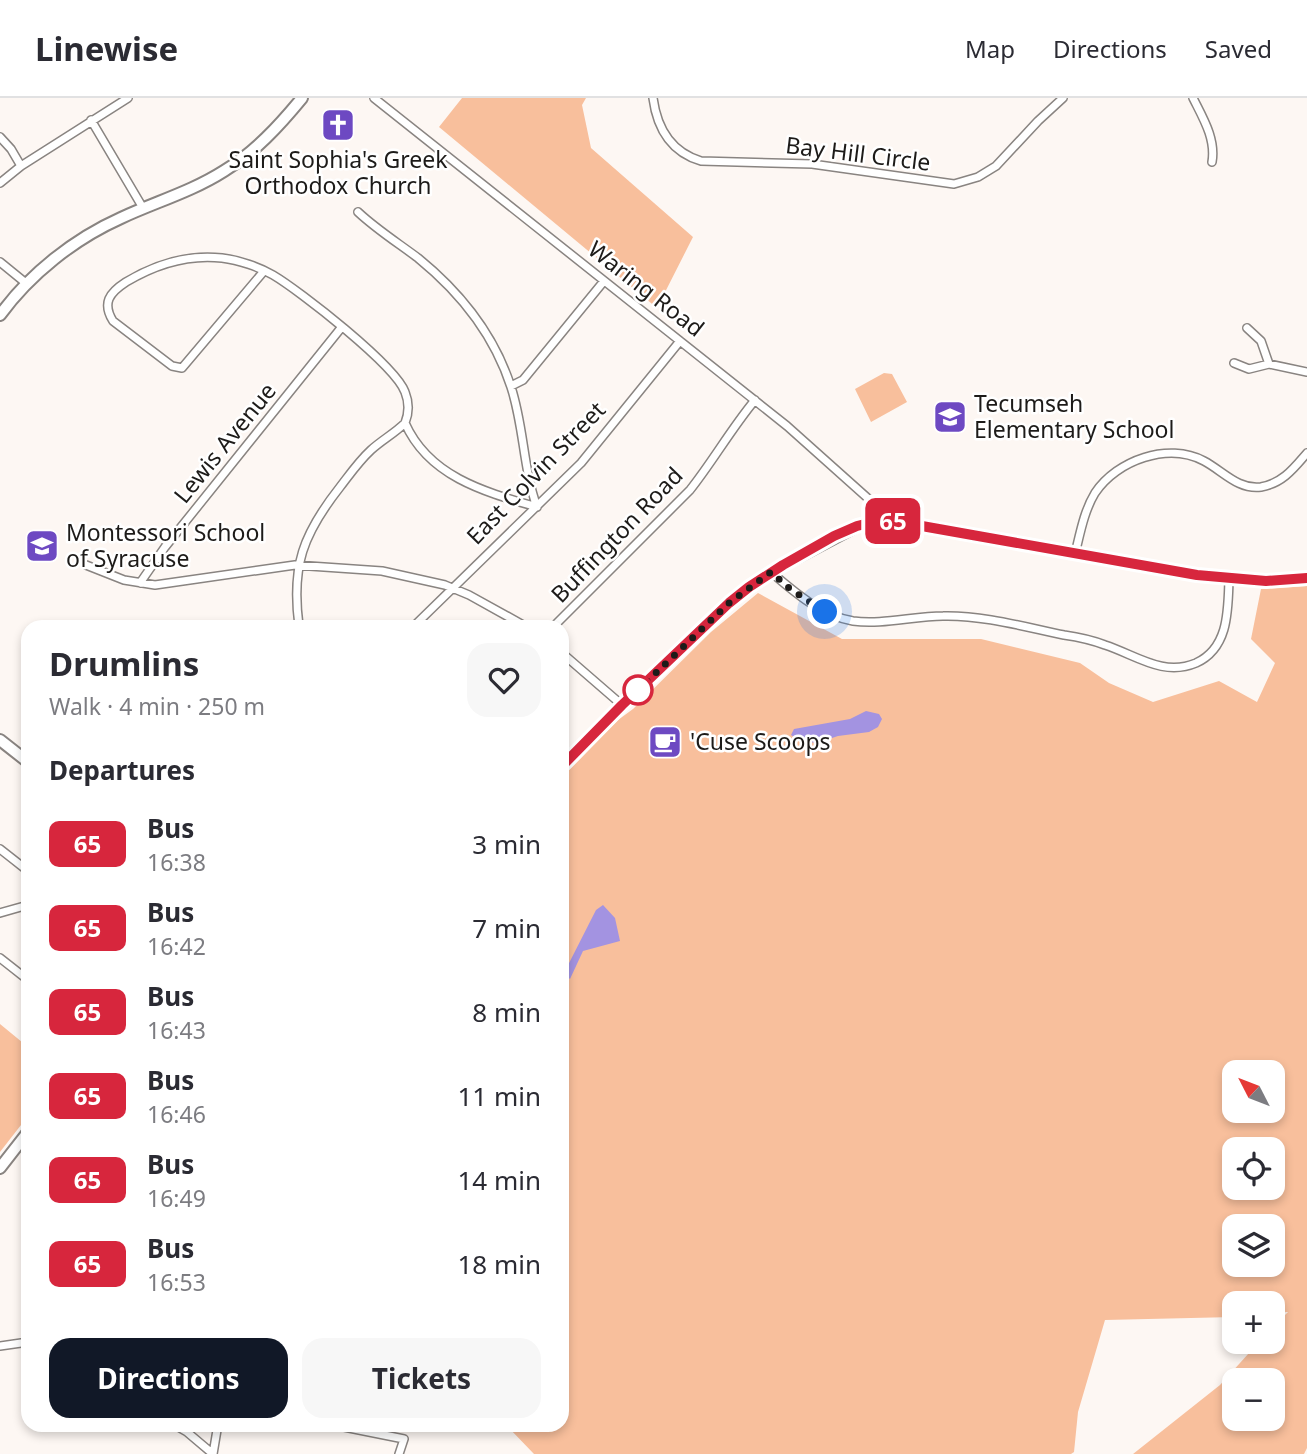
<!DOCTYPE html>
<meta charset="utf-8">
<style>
body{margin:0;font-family:"Noto Sans",sans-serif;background:#f7f7f7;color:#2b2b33;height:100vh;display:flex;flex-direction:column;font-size:26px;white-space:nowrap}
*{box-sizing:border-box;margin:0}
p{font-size:23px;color:#7c7c81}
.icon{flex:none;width:38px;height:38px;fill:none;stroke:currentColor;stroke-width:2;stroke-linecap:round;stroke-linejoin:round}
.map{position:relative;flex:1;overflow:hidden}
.sheet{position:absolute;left:21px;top:522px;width:548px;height:812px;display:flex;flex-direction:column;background:#fff;border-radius:21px;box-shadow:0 4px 10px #0003}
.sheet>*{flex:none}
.badge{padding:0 14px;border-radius:10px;font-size:24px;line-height:46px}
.needle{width:46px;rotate:312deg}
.buttons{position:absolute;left:1222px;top:962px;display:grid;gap:14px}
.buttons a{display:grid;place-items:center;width:63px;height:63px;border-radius:14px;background:#fff;box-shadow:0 4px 10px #0003;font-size:35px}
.you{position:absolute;width:35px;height:35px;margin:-18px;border:5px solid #fff;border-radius:50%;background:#1a73e8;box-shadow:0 0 0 10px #1a73e833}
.map>.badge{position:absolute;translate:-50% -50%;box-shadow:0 0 0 4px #fff}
h2{padding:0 28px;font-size:26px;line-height:63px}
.round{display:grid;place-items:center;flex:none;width:74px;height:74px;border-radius:21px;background:#f7f7f7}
.head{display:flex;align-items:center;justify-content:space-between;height:119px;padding:0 28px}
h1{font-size:33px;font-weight:700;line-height:52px}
.primary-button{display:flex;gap:14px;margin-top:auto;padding:14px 28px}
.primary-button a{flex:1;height:80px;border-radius:21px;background:#111827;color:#fff;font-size:28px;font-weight:700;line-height:80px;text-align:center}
.primary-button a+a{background:#f7f7f7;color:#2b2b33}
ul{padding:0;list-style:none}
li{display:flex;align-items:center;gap:21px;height:84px;padding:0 28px}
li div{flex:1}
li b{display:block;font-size:26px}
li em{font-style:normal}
li .badge{min-width:77px;font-weight:700;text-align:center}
header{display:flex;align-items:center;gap:42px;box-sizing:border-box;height:98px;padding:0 35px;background:#fff;border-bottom:2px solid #e1e1e2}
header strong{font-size:33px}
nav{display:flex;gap:38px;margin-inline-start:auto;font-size:24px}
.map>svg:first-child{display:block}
.green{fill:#f8bf9c;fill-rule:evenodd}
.water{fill:#a393e1}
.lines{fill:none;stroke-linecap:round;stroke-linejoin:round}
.street-casing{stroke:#898481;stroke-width:10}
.secondary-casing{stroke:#898481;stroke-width:14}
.street{stroke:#fff;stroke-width:7}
.secondary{stroke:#fff;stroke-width:10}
.line-casing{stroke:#fff;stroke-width:16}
.line{stroke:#d7263d;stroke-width:10}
.walk{stroke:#1d1b19;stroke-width:7;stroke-dasharray:0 12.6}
.stop-dot{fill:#fff;stroke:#d7263d;stroke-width:3.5}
.labels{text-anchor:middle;stroke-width:5;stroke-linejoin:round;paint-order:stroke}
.street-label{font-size:23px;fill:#1d1b19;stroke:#fff}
.poi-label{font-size:23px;fill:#1d1b19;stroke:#fff;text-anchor:start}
</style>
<header>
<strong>Linewise</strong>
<nav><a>Map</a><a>Directions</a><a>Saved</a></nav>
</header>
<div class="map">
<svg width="1307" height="1356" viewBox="0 0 1307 1356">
<rect width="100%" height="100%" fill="#fdf7f3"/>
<!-- green -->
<path class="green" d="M462,0H586L582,7L591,50L693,139L657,210L439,29Z
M884,275L892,276L907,304L871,324L855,291Z
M1307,488V1350L1304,1356H1133L1220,1287L1259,1244H1272V1230L1288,1214L1272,1215V1206H1234V1219L1105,1222L1078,1314L1074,1354L1071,1356H534L506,1327L562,1326V679L618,622L633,611L711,534L758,495L842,541H981L1080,565L1109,585L1153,604L1219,583L1257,604L1275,565L1251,541L1261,491ZM1234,975H1272V1013H1234ZM1234,1052H1272V1090H1234ZM1234,1129H1272V1167H1234ZM1234,1283H1272V1321H1234Z
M0,926L28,949V1018L0,1054Z"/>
<!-- water -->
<path class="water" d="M866,613L879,616L882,621L878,629L869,634L838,638L817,645L800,643L791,637L794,631L850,621Z
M603,807L615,820L620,843L583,853L570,881L564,875L596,812Z"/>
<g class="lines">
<defs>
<path id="street" d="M374,0L787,328L881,412L885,421
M653,0C657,30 671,54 701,63L812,66L954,86L978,79L996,68L1038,23L1063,0
M1193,0C1203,20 1216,41 1212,64
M91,22L143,110
M0,39L11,51L21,68
M0,85L21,68L128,0
M358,114C376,131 398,145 418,160C461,195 494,236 511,289C524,328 523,371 537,409
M0,164L27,186
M264,173L182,270L172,268L113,223C102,205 109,195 126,184C156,166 187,156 222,160C239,162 259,169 273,177C300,193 395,267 405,294C409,304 409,315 405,325C429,379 485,394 537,409
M1234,265L1249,271L1269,266L1261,243L1247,230
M1269,266L1307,274
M511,288L523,282L604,183
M1075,456C1080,436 1084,413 1095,395C1117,362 1168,344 1204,363C1223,373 1238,392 1261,389C1283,385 1294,370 1307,355
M86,467L124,482L155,487L295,467L382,473L445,487L469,497L525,528
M771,474C794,494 822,518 853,523C882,527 914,518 943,518C983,517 1025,529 1064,537C1078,539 1092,542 1105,547C1136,557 1163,579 1196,565C1229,550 1228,512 1229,481
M140,485L165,449L341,230
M299,528C291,468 303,436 340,389C350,376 359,363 371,352C382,342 395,335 405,325
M414,528L581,365L680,243
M554,528L690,392C713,363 731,331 755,302
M562,555L622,607
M0,751L28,773
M0,815L28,807
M0,860L28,882
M0,1248L28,1244
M173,1326L187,1334L213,1356
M329,1326L404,1341L399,1356
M213,1356L218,1326"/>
<path id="secondary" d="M0,217C30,176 74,141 121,120C155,104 191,94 224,73C255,54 279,28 302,0
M0,642L28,664
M562,668L622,607L729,505L749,489L783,467L857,428L885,421L905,425L1197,477L1266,483L1307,480
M0,1070L28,1034"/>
</defs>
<!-- street casing -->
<use href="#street" class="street-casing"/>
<!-- secondary casing -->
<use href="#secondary" class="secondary-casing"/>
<!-- street -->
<use href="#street" class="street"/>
<!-- secondary -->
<use href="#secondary" class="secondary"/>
</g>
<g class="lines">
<defs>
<path id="line" d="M562,668L622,607L729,505L749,489L783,467L834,438L857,428L885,421L905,425L1197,477L1266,483L1307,480"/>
</defs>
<!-- line casing -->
<use href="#line" class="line-casing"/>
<!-- line -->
<use href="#line" class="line"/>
<!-- walk -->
<path class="walk" d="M638,592L729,505L771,474L789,490L825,514"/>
</g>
<!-- icons -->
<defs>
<symbol id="church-square" viewBox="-11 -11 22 22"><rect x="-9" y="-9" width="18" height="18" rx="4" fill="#6d49c2" stroke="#fff"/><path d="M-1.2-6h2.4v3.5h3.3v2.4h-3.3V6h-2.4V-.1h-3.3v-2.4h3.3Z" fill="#fff"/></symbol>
<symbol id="school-square" viewBox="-11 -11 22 22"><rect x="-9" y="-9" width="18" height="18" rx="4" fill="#6d49c2" stroke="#fff"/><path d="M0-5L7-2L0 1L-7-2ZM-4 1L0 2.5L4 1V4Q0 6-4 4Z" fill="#fff"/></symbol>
<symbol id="cafe-square" viewBox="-11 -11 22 22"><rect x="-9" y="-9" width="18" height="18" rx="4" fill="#6d49c2" stroke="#fff"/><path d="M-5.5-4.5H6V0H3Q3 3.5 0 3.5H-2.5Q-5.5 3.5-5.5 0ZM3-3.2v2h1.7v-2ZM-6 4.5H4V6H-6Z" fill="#fff"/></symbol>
</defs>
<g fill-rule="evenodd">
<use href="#church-square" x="319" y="8" width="38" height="38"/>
<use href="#school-square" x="931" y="300" width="38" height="38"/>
<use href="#school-square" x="23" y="429" width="38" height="38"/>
<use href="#cafe-square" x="646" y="625" width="38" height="38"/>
</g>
<!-- markers -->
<circle class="stop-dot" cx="638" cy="592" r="14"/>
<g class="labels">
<!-- street labels -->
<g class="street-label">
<text transform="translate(858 56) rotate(7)" y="8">Bay Hill Circle</text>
<text transform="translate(646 191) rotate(38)" y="8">Waring Road</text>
<text transform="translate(225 345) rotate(-51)" y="8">Lewis Avenue</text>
<text transform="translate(536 375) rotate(-46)" y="8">East Colvin Street</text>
<text transform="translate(617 437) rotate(-46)" y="8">Buffington Road</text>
</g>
<!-- poi labels -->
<g class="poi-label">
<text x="338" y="70" text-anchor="middle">Saint Sophia's Greek<tspan x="338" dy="26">Orthodox Church</tspan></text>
<text x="974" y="314">Tecumseh<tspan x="974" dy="26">Elementary School</tspan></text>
<text x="66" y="443">Montessori School<tspan x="66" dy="26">of Syracuse</tspan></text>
<text x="690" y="652">'Cuse Scoops</text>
</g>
</g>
</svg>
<div class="buttons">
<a><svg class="needle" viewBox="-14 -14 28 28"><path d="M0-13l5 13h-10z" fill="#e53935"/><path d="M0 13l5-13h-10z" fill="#7c7c81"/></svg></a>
<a><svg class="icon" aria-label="locate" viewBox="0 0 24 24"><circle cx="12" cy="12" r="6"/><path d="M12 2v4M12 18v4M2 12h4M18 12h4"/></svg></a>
<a><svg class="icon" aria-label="layers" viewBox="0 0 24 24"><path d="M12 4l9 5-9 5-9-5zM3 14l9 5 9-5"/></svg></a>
<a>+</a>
<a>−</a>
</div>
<div class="you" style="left:825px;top:514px"></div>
<b class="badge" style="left:893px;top:423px;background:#d7263d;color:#fff">65</b>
<section class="sheet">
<div class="head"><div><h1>Drumlins</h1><p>Walk · 4 min · 250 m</p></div><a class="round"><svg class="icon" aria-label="heart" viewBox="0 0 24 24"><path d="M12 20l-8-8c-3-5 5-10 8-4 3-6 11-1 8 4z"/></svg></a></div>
<h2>Departures</h2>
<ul>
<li><span class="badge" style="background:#d7263d;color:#fff">65</span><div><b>Bus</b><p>16:38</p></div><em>3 min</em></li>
<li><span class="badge" style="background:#d7263d;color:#fff">65</span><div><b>Bus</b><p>16:42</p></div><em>7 min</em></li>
<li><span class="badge" style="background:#d7263d;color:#fff">65</span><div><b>Bus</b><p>16:43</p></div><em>8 min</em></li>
<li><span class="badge" style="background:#d7263d;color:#fff">65</span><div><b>Bus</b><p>16:46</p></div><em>11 min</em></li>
<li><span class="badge" style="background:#d7263d;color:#fff">65</span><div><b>Bus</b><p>16:49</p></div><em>14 min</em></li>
<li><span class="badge" style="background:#d7263d;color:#fff">65</span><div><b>Bus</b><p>16:53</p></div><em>18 min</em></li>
</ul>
<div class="primary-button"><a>Directions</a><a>Tickets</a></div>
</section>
</div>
